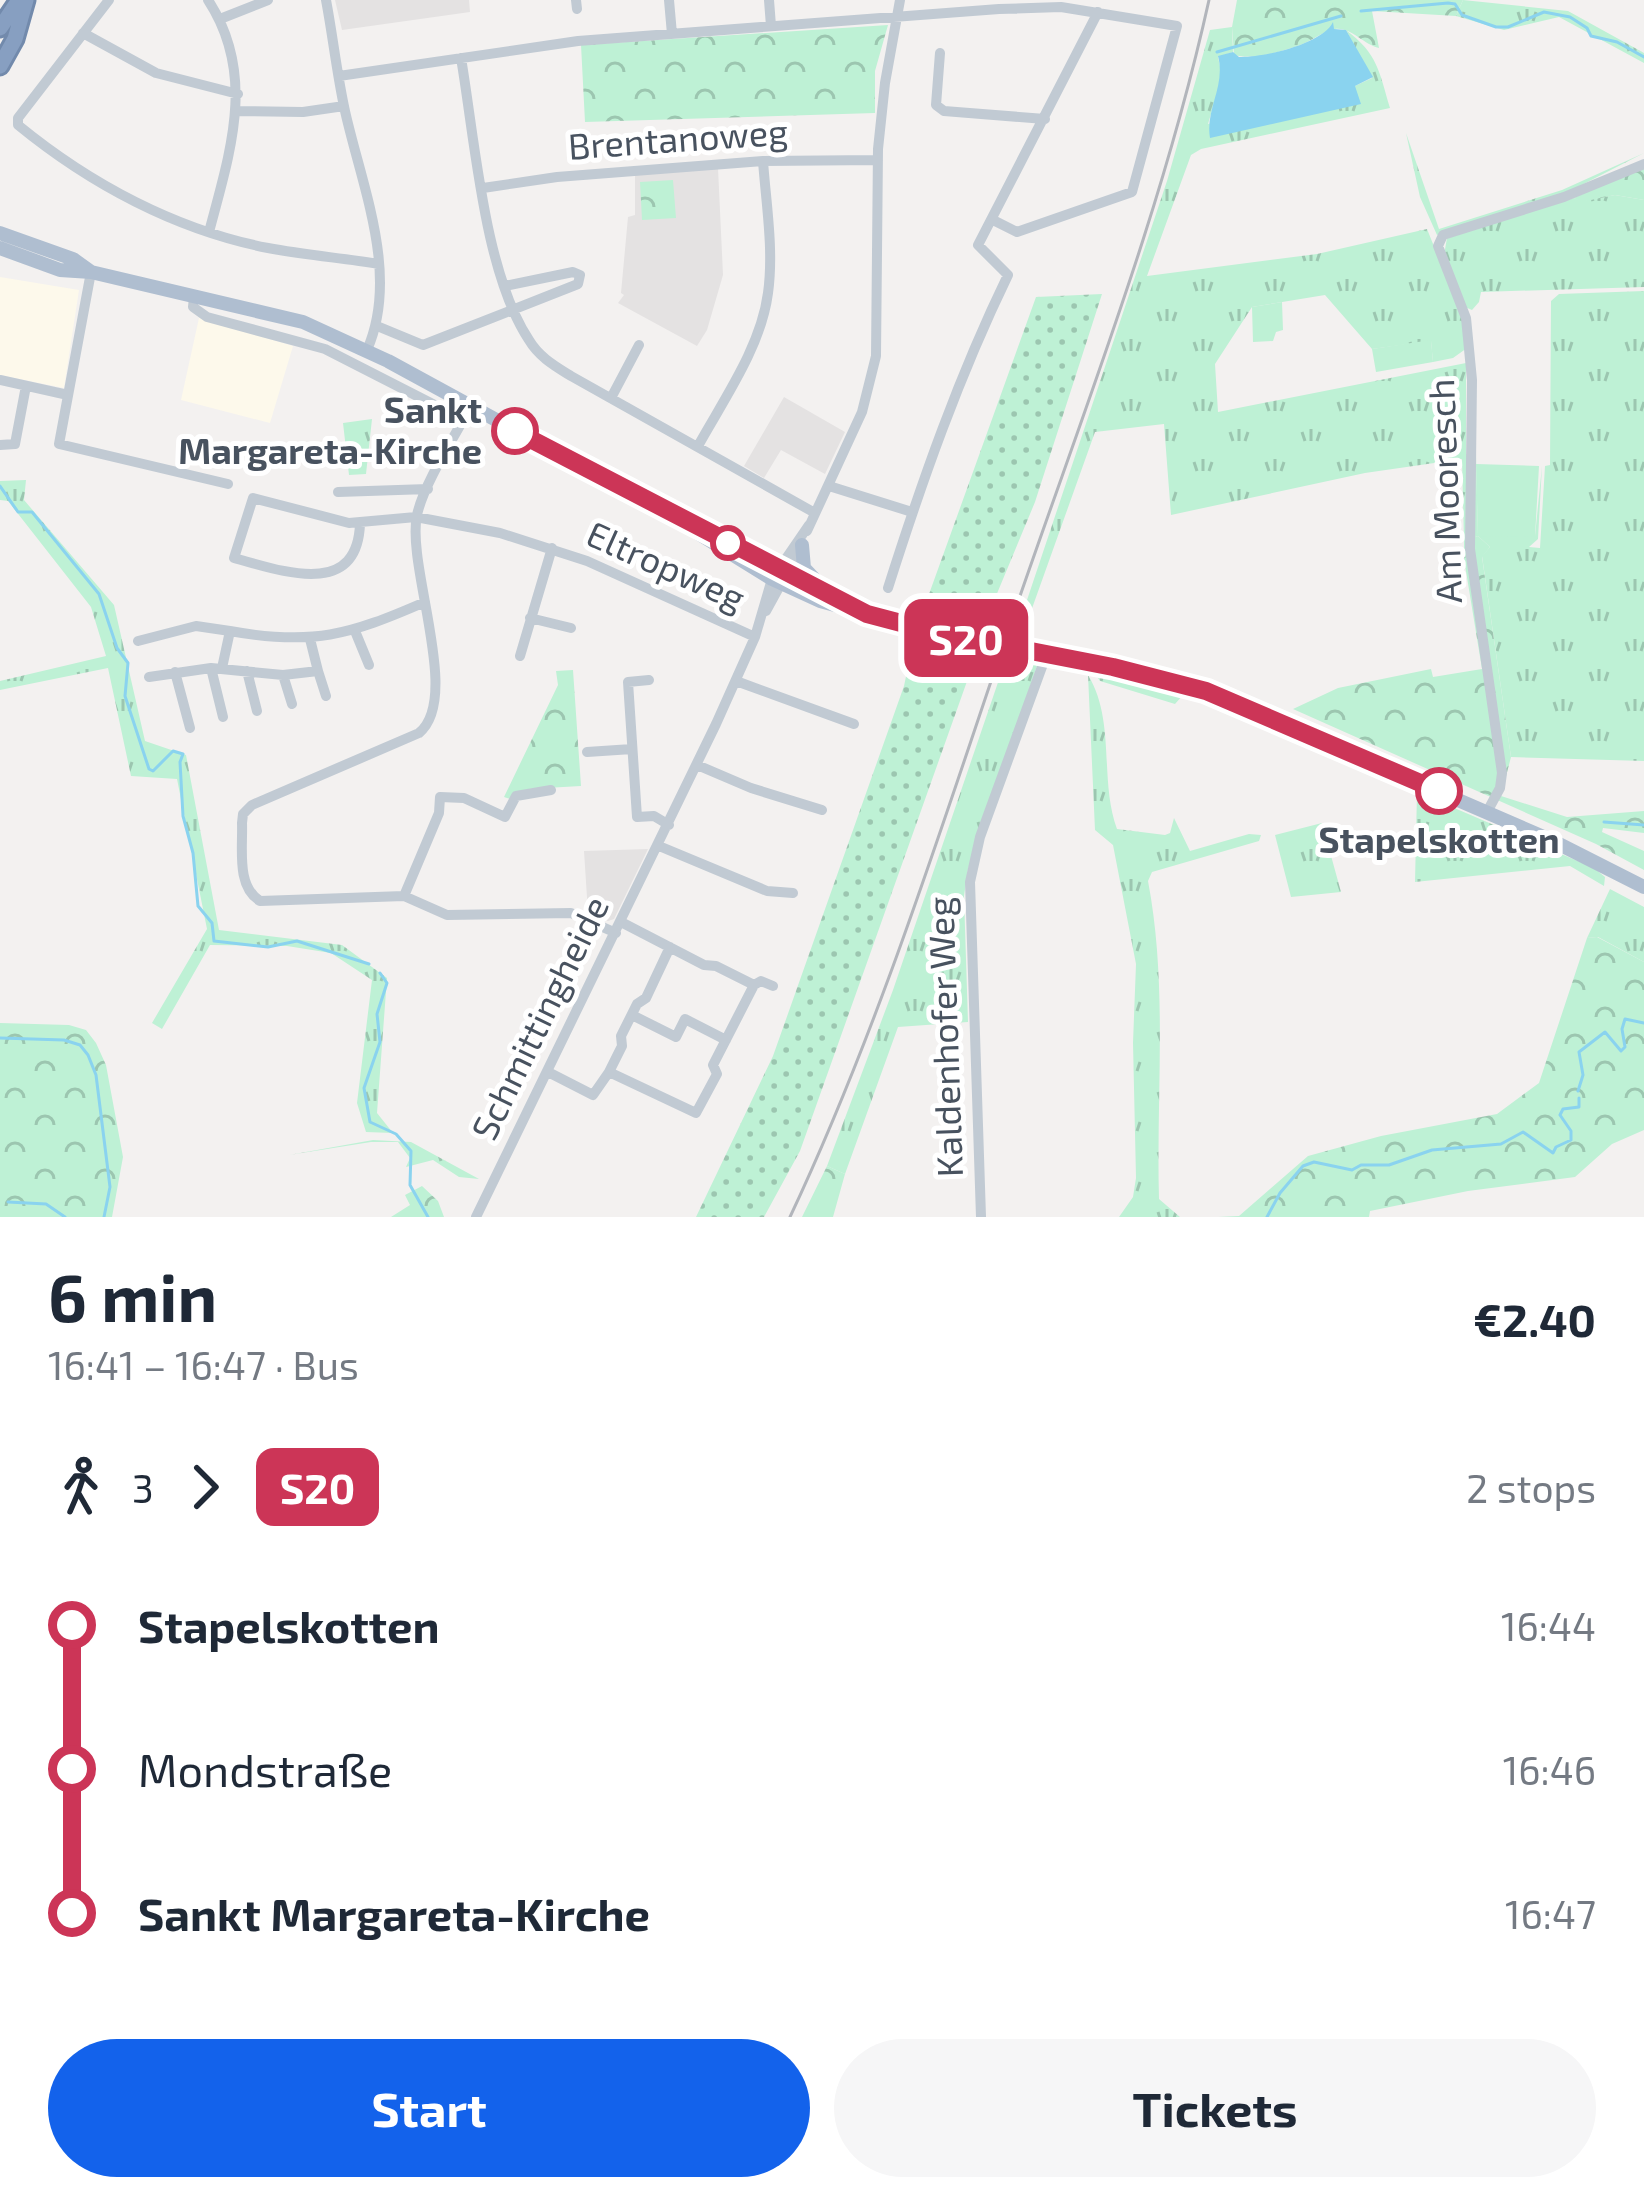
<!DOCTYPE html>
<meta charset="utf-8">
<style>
body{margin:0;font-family:"Exo 2",sans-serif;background:#f6f6f7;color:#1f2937;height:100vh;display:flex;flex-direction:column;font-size:45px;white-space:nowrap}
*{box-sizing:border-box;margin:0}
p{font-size:39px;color:#747a83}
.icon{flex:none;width:66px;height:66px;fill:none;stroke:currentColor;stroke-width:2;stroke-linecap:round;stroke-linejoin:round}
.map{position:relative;height:1217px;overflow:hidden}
.sheet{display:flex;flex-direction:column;background:#fff;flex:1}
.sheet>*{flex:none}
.badge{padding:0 24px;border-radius:18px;font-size:42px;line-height:78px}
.map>.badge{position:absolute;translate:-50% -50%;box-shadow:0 0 0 6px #fff}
.legs{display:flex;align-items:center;gap:18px;height:132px;padding:0 48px;font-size:39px}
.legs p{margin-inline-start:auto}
.summary{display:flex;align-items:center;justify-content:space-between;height:204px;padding:0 48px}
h1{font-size:66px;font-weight:700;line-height:90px}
.cta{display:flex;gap:24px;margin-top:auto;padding:24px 48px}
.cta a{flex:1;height:138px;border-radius:72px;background:#1362eb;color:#fff;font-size:48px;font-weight:700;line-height:138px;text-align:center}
.cta a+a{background:#f6f6f7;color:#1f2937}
ul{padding:0 48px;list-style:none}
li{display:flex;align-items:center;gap:42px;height:144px;font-size:45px}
li i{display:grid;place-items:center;width:18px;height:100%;margin:0 15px;background:currentColor}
li i::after{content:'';width:30px;height:30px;margin:-15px;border:9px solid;border-radius:50%;background:#fff}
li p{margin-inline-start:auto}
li:first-child i{background:linear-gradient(#0000 50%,currentColor 0)}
li:last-child i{background:linear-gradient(currentColor 50%,#0000 0)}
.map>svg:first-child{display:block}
.commercial{fill:#fdf9eb}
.education{fill:#e4e2e2}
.grass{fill:url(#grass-tufts)}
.forest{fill:url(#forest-crowns)}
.garden{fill:url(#garden-dots)}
.pitch{fill:#bef1d5}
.water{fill:#8ad3ef}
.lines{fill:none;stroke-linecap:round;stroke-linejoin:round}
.stream{stroke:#8ad3ef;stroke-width:3}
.highway-casing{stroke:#728aac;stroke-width:21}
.minor{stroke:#c1cad3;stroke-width:10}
.major{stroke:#afbed0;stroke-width:14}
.highway{stroke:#879fc1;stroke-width:15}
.rail{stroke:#b2b5bb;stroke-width:3}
.line-1-casing{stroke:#fff;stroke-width:27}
.line-1{stroke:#cc3557;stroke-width:18}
.stop-1-dot{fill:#fff;stroke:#cc3557;stroke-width:6}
.labels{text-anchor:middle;stroke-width:10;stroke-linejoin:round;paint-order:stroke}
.street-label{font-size:36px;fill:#48525f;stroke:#fff}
.stop-label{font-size:36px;font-weight:bold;fill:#48525f;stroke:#fff;text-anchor:end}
</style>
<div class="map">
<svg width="1644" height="1217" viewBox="0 0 1644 1217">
<defs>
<pattern id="grass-tufts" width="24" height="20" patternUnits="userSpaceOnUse" patternTransform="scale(3)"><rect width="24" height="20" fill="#bef1d5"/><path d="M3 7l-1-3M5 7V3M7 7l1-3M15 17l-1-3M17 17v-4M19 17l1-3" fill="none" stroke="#9cc6b0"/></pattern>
<pattern id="forest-crowns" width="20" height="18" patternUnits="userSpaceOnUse" patternTransform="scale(3)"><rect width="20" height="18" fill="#bef1d5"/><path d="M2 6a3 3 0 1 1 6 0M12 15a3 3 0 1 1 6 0" fill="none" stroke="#9cc6b0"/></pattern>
<pattern id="garden-dots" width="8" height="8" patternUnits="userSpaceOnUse" patternTransform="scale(3)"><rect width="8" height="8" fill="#bef1d5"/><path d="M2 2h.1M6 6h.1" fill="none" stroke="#9cc6b0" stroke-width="1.8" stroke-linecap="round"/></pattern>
</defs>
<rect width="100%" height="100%" fill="#f3f1f0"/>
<!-- commercial -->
<path class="commercial" d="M0,277L79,290L64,388L0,375Z
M199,318L293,346L270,423L181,400Z"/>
<!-- education -->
<path class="education" d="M335,0H469L470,12L342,30Z
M718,168L723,275L707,330L697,346L618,303L624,295L621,293L628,217L635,215V174Z
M784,397L845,432L825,474L781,450L764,478L744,466Z
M648,849L614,919L608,921L588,913L584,851Z"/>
<!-- grass -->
<path class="grass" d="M1463,0L1568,11L1644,53V63L1559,17L1504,30L1456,16Z
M1232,27L1233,52L1218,57L1222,76L1208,124L1355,86L1372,78L1346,30C1378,54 1379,71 1390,108L1201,149L1191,155L1147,276L1317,254L1427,229L1462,316L1467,348L1453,358L1433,362L1431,341L1372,349L1325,295L1252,307L1215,364L1218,412L1466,363V454H1476L1478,535L1535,536L1542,466L1538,539L1529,547L1540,548L1545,466L1550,465L1551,301L1559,294L1644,291V761L1511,757L1482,556L1490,547L1478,536L1464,541L1462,459L1365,473L1171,515L1164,424L1095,432L1025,628L1018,627L1167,181L1210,30Z
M1406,133L1439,229L1562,190L1644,153L1564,194L1437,235L1420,197Z
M1615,195L1644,200V287L1481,292L1479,302L1472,310L1465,307L1444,255L1447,238L1574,198L1582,201Z
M372,419L366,474L349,475L343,423Z
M26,480L24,500L114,605L145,741L186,755L219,930L342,945L387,978L377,1113L393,1133L366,1132L357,1103L372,980L331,953L287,946L210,945L162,1029L152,1023L207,929L177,779L131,776L108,668L0,690V681L106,656L91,607L8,501L0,500V481Z
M1007,656L1028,658L1037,666L968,869L964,896L968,1022L898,1027L845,1174L827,1166L893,990Z
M1101,672L1179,691L1183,695L1175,704L1100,681L1096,675Z
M1088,675C1116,721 1099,780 1117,829L1165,835L1170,833L1174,818L1190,851L1249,834L1261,835L1259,841L1152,872L1148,881C1168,986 1156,1092 1159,1199L1180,1217H1119L1133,1197L1136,1178L1133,1043L1136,964L1113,845L1095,830Z
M1417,792L1594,868L1605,877L1604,886L1570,866L1415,882Z
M1322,823L1341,892L1291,897L1275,835Z
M1610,889L1644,907V962L1598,937L1587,938Z
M373,1140L411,1142L479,1179L459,1177L433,1160L406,1167L410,1158L398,1142H371L289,1155Z"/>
<!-- forest -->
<path class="forest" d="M1237,0H1463L1456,16L1372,11L1379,48C1364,45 1351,27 1335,29C1323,31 1312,41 1300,45C1280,52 1255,60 1234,55L1232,27Z
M888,25L875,71V113L585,122L581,45Z
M1644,161V200L1615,195L1581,202L1574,198Z
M673,180L676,218L642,220L640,182Z
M1478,536L1490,547L1482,557L1511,757L1501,796L1567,817L1644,811V833L1603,828L1602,832L1644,851V870L1596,844L1293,709L1338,688L1431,669L1433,677L1482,669L1464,559V541Z
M573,670L581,786L528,789L510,799L504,797L558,685L556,671Z
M1597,937L1644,962V1130L1612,1144L1575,1177L1468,1191L1370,1211L1369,1217H1218L1239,1216L1308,1156L1381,1136L1497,1114L1539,1083L1587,938Z
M0,1023L69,1025L86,1030L96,1043L106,1065L123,1157L112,1217H0Z
M827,1166L845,1174L833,1217H802Z
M422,1186L438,1201L444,1217H391L410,1205L405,1195Z"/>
<!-- garden -->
<path class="garden" d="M1102,294L1035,502L986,620L924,608L1036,297Z
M914,638L976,656L800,1151L764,1217H696L773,1056L904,686Z"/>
<!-- pitch -->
<path class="pitch" d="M1282,302L1283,330L1276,332L1273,341L1253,342L1252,307Z
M1431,340L1433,362L1376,372L1372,349Z
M1476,464L1539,466L1535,537L1478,536Z"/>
<!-- water -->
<path class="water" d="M1333,22L1334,29L1346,30L1373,77L1355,86L1361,104L1210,138C1205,109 1226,86 1218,56L1233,52L1239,57C1262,58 1323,44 1333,22Z"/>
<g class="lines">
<!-- stream -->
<path class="stream" d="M1361,11L1448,3L1455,4L1462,15L1496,27H1508L1544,12L1570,17L1587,28L1591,36L1617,42L1644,57
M1217,52L1341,16
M0,486L18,512H32L99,594L117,648L128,663L125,696L149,769L153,771L173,751L183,754L180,762L183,816L193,853L198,906L212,923L214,941L268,947L297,941L369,964
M1604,822L1644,825
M380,973L387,983L377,1014L380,1042L364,1088L370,1122L396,1134L411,1151L410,1185L428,1217
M0,1038L64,1040L80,1045L88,1055L96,1075L110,1187L104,1217
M1578,1091L1583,1075L1579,1052L1605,1032L1621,1051L1625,1047L1622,1029L1625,1019L1644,1023
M8,1202L46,1204L65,1217
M1267,1217L1280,1193L1303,1166L1314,1162L1352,1170L1361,1165H1389L1432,1150L1501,1144L1523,1132L1553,1153L1556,1147L1571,1140V1131L1560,1115L1563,1109L1579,1107V1098"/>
<defs>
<path id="highway" d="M0,28L19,0
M0,66L15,39L26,0"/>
</defs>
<!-- highway casing -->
<use href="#highway" class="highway-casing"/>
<!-- minor -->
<path class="minor" d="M109,0L18,118V125C90,184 176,230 268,248C305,255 342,258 379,264
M208,0C257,75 230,152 209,232
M326,0C333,37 337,75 345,111C362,187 400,275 367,350
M576,0L577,9
M669,0L672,34
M769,0L771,26
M220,19L268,0
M83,33L156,73L238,94
M940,53L936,105L944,111L1045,119
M461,58C475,140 484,272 529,340C539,357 555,366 571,376L815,513
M339,76L578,41L999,9L1061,7L1177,26L1132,192L1017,232L993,220
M238,111L303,112L344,106
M483,188L557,177L763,161L878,160
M91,272L59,444L228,484
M194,297L193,307L207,317L325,349L464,420
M377,326L423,345L578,284L580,275L573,272L505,286
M0,380L68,395
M611,398L639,345
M471,406C455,436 424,483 417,515C406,567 462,698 419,733L252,805L243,814L242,823C243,849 236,886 260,901L404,896L447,915L571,913L616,933
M0,445L15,444L26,386
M698,446C724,399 761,347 768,293C774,250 766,203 763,161
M829,486L912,512
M338,492L428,489
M360,524C357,600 279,570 234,558L253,498L349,523L416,517L500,533L587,561L755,637
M807,531L862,412L876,356L878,149L885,83L900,0
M888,588C922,481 959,376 1008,275L978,245L1098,12
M766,611L800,549
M530,618L571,628
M355,631L369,665
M138,641L196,626L230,631
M520,656L552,548
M211,668L223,717
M222,668L230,631C313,646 349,635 425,602
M247,671L257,711
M318,671L326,696
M175,672L190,728
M283,675L292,704
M149,677L211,668L283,675L318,671L310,639
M649,680L628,682L637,817L654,816L669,825
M736,681L854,724
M587,752L632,749
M697,765L751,788L822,810
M1487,812L1500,788L1502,773L1470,549L1472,380L1466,318L1438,246L1443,235L1564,197L1644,164
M659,846L767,891L793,893
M404,896L439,813L440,797L464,798L505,817L516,796L551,790
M754,985L761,981L773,986
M632,1015L676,1037L685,1019L726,1040
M548,1072L593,1095L609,1072L696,1113L717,1074L713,1065L754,985L716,966L704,965L621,922
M609,1072L622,1046L621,1036L637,1004L646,998L670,947
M476,1217L716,724L755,637L772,579L809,525
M981,1217L970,882L980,837L1047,653"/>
<!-- major -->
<path class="major" d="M0,233L73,259L91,272
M0,248L60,270L91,272L303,322L388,361L665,512
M659,509L772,579L820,601L939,633L1095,663L1206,691L1555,842L1644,887
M802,545L804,568L820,585
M759,561L826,593"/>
<!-- highway -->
<use href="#highway" class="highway"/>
<!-- rail -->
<path class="rail" d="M790,1217C884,1017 948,805 1020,596C1088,399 1164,204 1209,0"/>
</g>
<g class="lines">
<defs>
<path id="line-1" d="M515,431L867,614L939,633L1113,667L1206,691L1439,791"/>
</defs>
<!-- line-1 casing -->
<use href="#line-1" class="line-1-casing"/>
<!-- line-1 -->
<use href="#line-1" class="line-1"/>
</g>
<!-- markers -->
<g class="stop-1-dot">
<circle cx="515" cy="431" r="21"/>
<circle cx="728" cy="543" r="15"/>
<circle cx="1439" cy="791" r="21"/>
</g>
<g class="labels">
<!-- street labels -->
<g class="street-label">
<text transform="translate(678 139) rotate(-4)" y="13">Brentanoweg</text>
<text transform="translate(1445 491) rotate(-92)" y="13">Am Mooresch</text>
<text transform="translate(666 566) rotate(24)" y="13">Eltropweg</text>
<text transform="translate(540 1018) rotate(-64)" y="13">Schmittingheide</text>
<text transform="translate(945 1037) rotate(-92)" y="13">Kaldenhofer Weg</text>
</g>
<!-- stop labels -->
<g class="stop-label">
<text x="482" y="423">Sankt<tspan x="482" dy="41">Margareta-Kirche</tspan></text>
<text x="1439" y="853" text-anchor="middle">Stapelskotten</text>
</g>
</g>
</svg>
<b class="badge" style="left:966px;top:638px;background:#cc3557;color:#fff">S20</b>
</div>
<section class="sheet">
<div class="summary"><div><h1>6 min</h1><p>16:41 – 16:47 · Bus</p></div><b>€2.40</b></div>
<div class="legs"><svg class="icon" aria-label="walk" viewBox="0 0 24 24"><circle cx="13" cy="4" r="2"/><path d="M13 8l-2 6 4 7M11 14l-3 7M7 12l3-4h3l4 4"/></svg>3<svg class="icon" aria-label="forward" viewBox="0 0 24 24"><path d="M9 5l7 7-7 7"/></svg><b class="badge" style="background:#cc3557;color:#fff">S20</b><p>2 stops</p></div>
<ul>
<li><i style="color:#cc3557"></i><b>Stapelskotten</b><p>16:44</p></li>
<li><i style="color:#cc3557"></i><span>Mondstraße</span><p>16:46</p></li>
<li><i style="color:#cc3557"></i><b>Sankt Margareta-Kirche</b><p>16:47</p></li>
</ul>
<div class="cta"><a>Start</a><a>Tickets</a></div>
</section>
